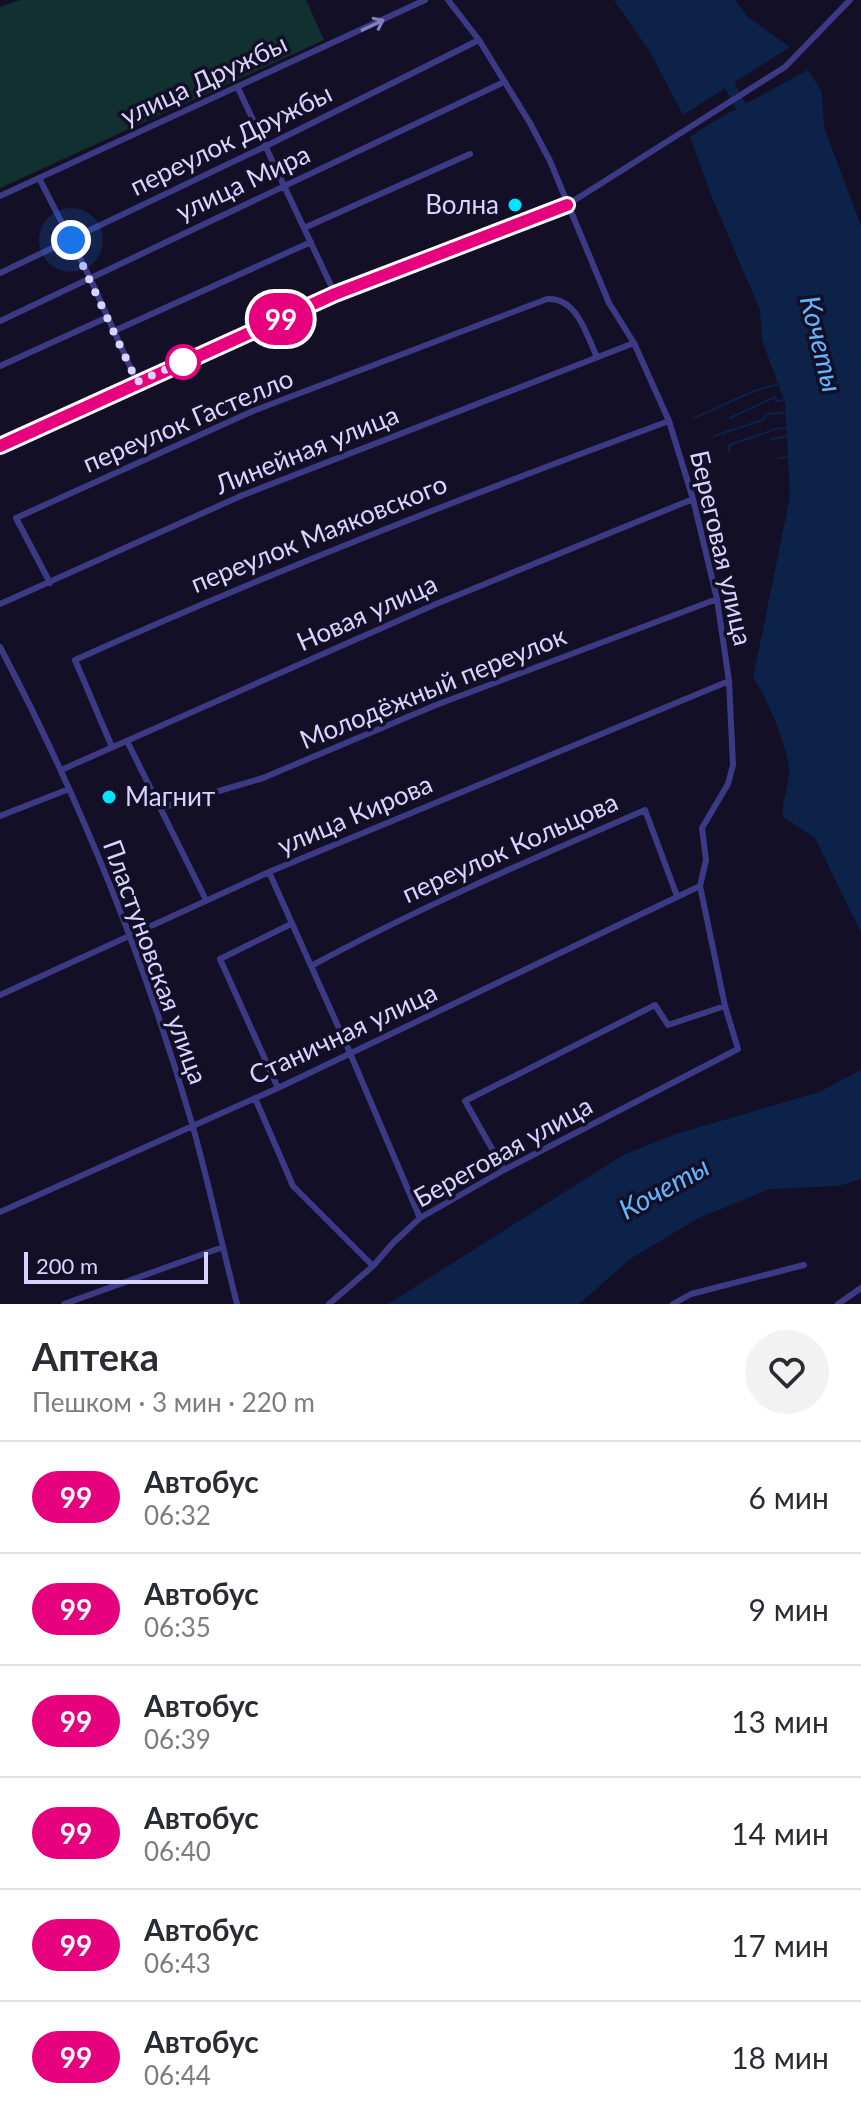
<!DOCTYPE html>
<html lang="ru">
<meta charset="utf-8">
<style>
body{margin:0;font-family:Lato,sans-serif;background:#f2f2f3;color:#2b2b33;height:100vh;display:flex;flex-direction:column;font-size:30px;white-space:nowrap}
*{box-sizing:border-box;margin:0}
p{font-size:26px;color:#7c7c81}
.icon{flex:none;width:44px;height:44px;fill:none;stroke:currentColor;stroke-width:2;stroke-linecap:round;stroke-linejoin:round}
.map{position:relative;height:1304px;overflow:hidden}
.drawer{display:flex;flex-direction:column;background:#fff;flex:1}
.drawer>*{flex:none}
.badge{padding:0 16px;border-radius:26px;font-size:28px;line-height:52px}
.scale{position:absolute;left:24px;bottom:20px;width:184px;box-sizing:border-box;padding-left:8px;border:4px solid #d9d4ff;border-top:0;font-size:22px;line-height:28px;white-space:nowrap;color:#d9d4ff;-webkit-text-stroke:6px #130f26;paint-order:stroke}
.you{position:absolute;width:40px;height:40px;margin:-20px;border:6px solid #fff;border-radius:50%;background:#1a73e8;box-shadow:0 0 0 12px #1a73e833}
.map>.badge{position:absolute;translate:-50% -50%;box-shadow:0 0 0 4px #fff}
.round{display:grid;place-items:center;flex:none;width:84px;height:84px;border-radius:42px;background:#f2f2f3}
.head{display:flex;align-items:center;justify-content:space-between;height:136px;padding:0 32px}
h1{font-size:38px;font-weight:700;line-height:60px}
ul{padding:0;list-style:none}
li{display:flex;align-items:center;gap:24px;height:112px;padding:0 32px;border-top:2px solid #e1e1e2}
li div{flex:1}
li b{display:block;font-size:30px}
li em{font-style:normal}
li .badge{min-width:88px;font-weight:700;text-align:center}
.map>svg:first-child{display:block}
.green{fill:#12302f}
.water{fill:#0c2248}
.lines{fill:none;stroke-linecap:round;stroke-linejoin:round}
.stream{stroke:#0c2248;stroke-width:2}
.river{stroke:#0c2248;stroke-width:11}
.minor{stroke:#3d3a85;stroke-width:6}
.oneway{stroke:#837fbc}
.line-casing{stroke:#fff;stroke-width:18}
.line{stroke:#e6007e;stroke-width:12}
.walk{stroke:#d9d4ff;stroke-width:8;stroke-dasharray:0 14.4}
.poi-dot{fill:#00e5ff;stroke:#130f26;stroke-width:3}
.stop-dot{fill:#fff;stroke:#e6007e;stroke-width:4}
.labels{text-anchor:middle;stroke-width:7;stroke-linejoin:round;paint-order:stroke}
.street-label{font-size:26px;fill:#d9d4ff;stroke:#130f26}
.poi-label{font-size:26px;fill:#d9d4ff;stroke:#130f26;text-anchor:end}
.water-label{font-size:28px;font-style:italic;fill:#62b6ff;stroke:#130f26}
</style>
<div class="map">
<svg width="861" height="1304" viewBox="0 0 861 1304">
<rect width="100%" height="100%" fill="#130f26"/>
<!-- green -->
<path class="green" d="M20,0H306L324,40L0,188V7Z"/>
<!-- water -->
<path class="water" d="M614,0H735L749,18L790,47L683,115L650,52Z
M808,70L822,92L824,127L861,226V933L815,838L783,817C781,798 791,781 789,767C786,744 766,695 753,678L790,497L785,403L762,340L760,310L713,200L690,137L714,121Z
M861,1070V1179L838,1186L770,1189L697,1219L630,1259L579,1304H388L623,1155L676,1134L819,1092Z"/>
<g class="lines">
<!-- stream -->
<path class="stream" d="M694,418L754,391L778,384
M730,418L775,397L777,401L783,400
M714,436L763,420L767,414L787,412
M771,439L789,436
M729,451V445L776,429L786,428
M778,458L789,457"/>
<!-- river -->
<path class="river" d="M723,73L747,118"/>
<!-- minor -->
<path class="minor" d="M238,88L335,294
M39,178L90,278L137,382
M0,196L425,0
M304,228L470,154
M0,273L266,146L479,40
M0,321L504,82
M114,331L311,242
M0,366L108,317
M0,446L335,294L567,205L785,67L850,0
M50,583L16,518L253,411L547,299C577,297 586,334 597,357
M0,604L243,495L634,343
M0,647C80,799 145,961 193,1127C209,1185 222,1245 237,1304
M127,741L206,900
M112,747L75,660C270,572 469,495 669,421
M61,770L436,604L693,499
M161,808L263,778L436,705L717,599
M0,816L69,789
M269,872L350,1053L420,1218
M311,966C420,907 532,859 645,810L677,896
M0,995L269,872L729,681
M278,1088L220,959L291,924
M255,1098L293,1186L373,1266
M504,1170L465,1101L655,1005L668,1025L725,1006
M0,1212L278,1088L700,886
M64,1304L223,1247
M329,1304L373,1266L393,1243L420,1218L504,1170L738,1049L725,1006L700,886L706,860L702,828L728,784L733,765L729,681L717,599L693,499L669,421L634,343L609,303L550,161L530,123L479,40L448,0
M673,1304L691,1294L804,1265
M838,1304L861,1288"/>
</g>
<!-- one-way arrows -->
<defs><path id="oneway-shaft" d="M-6 0H5M1.5-3L5.5 0L1.5 3" fill="none" stroke-width="1.6" stroke-linecap="round" stroke-linejoin="round" transform="scale(2)"/></defs>
<use class="oneway" href="#oneway-shaft" transform="translate(373 25) rotate(-25)"/>
<g class="lines">
<defs>
<path id="line" d="M0,446L335,294L567,205"/>
</defs>
<!-- line casing -->
<use href="#line" class="line-casing"/>
<!-- line -->
<use href="#line" class="line"/>
<!-- walk -->
<path class="walk" d="M71,240L137,382L183,362"/>
</g>
<!-- markers -->
<g class="poi-dot">
<circle cx="515" cy="205" r="8"/>
<circle cx="109" cy="797" r="8"/>
</g>
<circle class="stop-dot" cx="183" cy="362" r="16"/>
<g class="labels">
<!-- street labels -->
<g class="street-label">
<text transform="translate(204 80) rotate(-25)" y="9">улица Дружбы</text>
<text transform="translate(231 140) rotate(-26)" y="9">переулок Дружбы</text>
<text transform="translate(243 183) rotate(-25)" y="9">улица Мира</text>
<text transform="translate(188 421) rotate(-23)" y="9">переулок Гастелло</text>
<text transform="translate(307 450) rotate(-22)" y="9">Линейная улица</text>
<text transform="translate(319 534) rotate(-22)" y="9">переулок Маяковского</text>
<text transform="translate(721 548) rotate(77)" y="9">Береговая улица</text>
<text transform="translate(367 613) rotate(-24)" y="9">Новая улица</text>
<text transform="translate(433 688) rotate(-22)" y="9">Молодёжный переулок</text>
<text transform="translate(355 815) rotate(-23)" y="9">улица Кирова</text>
<text transform="translate(510 848) rotate(-24)" y="9">переулок Кольцова</text>
<text transform="translate(155 962) rotate(70)" y="9">Пластуновская улица</text>
<text transform="translate(343 1034) rotate(-25)" y="9">Станичная улица</text>
<text transform="translate(503 1152) rotate(-29)" y="9">Береговая улица</text>
</g>
<!-- poi labels -->
<g class="poi-label">
<text x="499" y="214">Волна</text>
<text x="125" y="806" text-anchor="start">Магнит</text>
</g>
<!-- water labels -->
<g class="water-label">
<text transform="translate(821 344) rotate(76)" y="10">Кочеты</text>
<text transform="translate(664 1188) rotate(-29)" y="10">Кочеты</text>
</g>
</g>
</svg>
<div class="scale">200 m</div>
<div class="you" style="left:71px;top:240px"></div>
<b class="badge" style="left:281px;top:319px;background:#e6007e;color:#fff">99</b>
</div>
<section class="drawer">
<div class="head"><div><h1>Аптека</h1><p>Пешком · 3 мин · 220 m</p></div><a class="round"><svg class="icon" aria-label="heart" viewBox="0 0 24 24"><path d="M12 20l-8-8c-3-5 5-10 8-4 3-6 11-1 8 4z"/></svg></a></div>
<ul>
<li><span class="badge" style="background:#e6007e;color:#fff">99</span><div><b>Автобус</b><p>06:32</p></div><em>6 мин</em></li>
<li><span class="badge" style="background:#e6007e;color:#fff">99</span><div><b>Автобус</b><p>06:35</p></div><em>9 мин</em></li>
<li><span class="badge" style="background:#e6007e;color:#fff">99</span><div><b>Автобус</b><p>06:39</p></div><em>13 мин</em></li>
<li><span class="badge" style="background:#e6007e;color:#fff">99</span><div><b>Автобус</b><p>06:40</p></div><em>14 мин</em></li>
<li><span class="badge" style="background:#e6007e;color:#fff">99</span><div><b>Автобус</b><p>06:43</p></div><em>17 мин</em></li>
<li><span class="badge" style="background:#e6007e;color:#fff">99</span><div><b>Автобус</b><p>06:44</p></div><em>18 мин</em></li>
</ul>
</section>
